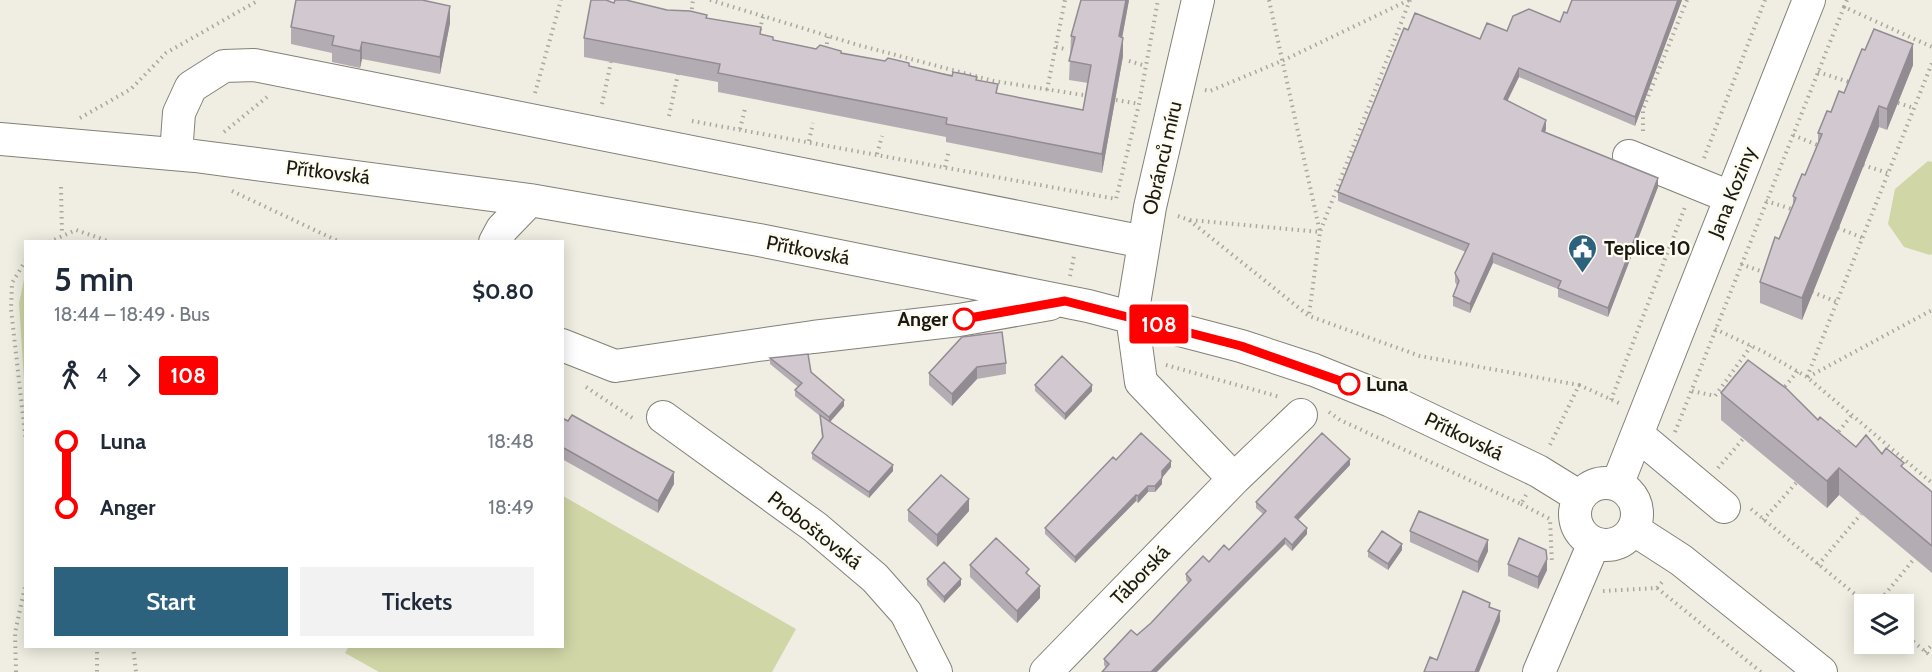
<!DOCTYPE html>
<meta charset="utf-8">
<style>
body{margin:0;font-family:Cabin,sans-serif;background:#f2f2f3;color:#1f2937;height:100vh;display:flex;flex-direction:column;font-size:22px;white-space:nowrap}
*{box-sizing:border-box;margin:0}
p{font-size:20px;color:#747a83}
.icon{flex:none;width:33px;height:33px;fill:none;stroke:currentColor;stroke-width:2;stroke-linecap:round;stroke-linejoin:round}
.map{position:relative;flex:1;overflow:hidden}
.sheet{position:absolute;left:24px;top:240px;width:540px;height:408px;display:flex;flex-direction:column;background:#fff;border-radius:0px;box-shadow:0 3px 15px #0003}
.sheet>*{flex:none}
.badge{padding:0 12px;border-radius:4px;font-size:21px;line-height:39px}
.controls{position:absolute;left:1854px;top:594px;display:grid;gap:12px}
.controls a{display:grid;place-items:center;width:60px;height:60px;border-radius:0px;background:#fff;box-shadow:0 3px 15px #0003;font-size:30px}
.map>.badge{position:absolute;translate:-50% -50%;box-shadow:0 0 0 3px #fff}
.legs{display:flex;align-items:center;gap:9px;height:66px;padding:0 30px;font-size:20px}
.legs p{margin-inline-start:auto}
.overview{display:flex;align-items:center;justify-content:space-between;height:102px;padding:0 30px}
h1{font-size:33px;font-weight:600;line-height:45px}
.cta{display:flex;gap:12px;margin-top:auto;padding:12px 30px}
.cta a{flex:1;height:69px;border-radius:0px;background:#2d627e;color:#fff;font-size:24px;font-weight:600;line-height:69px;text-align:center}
.cta a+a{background:#f2f2f3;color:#1f2937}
ul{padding:0 30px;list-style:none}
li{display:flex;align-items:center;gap:21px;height:66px;font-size:22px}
li i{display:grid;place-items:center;width:9px;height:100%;margin:0 8px;background:currentColor}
li i::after{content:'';width:15px;height:15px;margin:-8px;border:4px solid;border-radius:50%;background:#fff}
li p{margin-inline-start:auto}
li:first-child i{background:linear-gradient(#0000 50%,currentColor 0)}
li:last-child i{background:linear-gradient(currentColor 50%,#0000 0)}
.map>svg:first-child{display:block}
.green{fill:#d0d6a6}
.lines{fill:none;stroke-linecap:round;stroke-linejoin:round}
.minor-casing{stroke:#838176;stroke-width:34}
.path{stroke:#a9a79e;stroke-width:4;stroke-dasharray:1.5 4.5;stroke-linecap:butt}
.minor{stroke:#fff;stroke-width:32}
.wall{fill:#b4acb3}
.shaded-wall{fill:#928c92}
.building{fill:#d1c8d0;stroke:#928c92;stroke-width:1.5}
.line-1-casing{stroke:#fff;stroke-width:14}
.line-1{stroke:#f00;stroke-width:9}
.stop-1-dot{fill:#fff;stroke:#f00;stroke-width:3}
.labels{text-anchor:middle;stroke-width:4.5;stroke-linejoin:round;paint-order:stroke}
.street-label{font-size:20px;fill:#1a1915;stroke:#fefbef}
.poi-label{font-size:20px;font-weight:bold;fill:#1a1915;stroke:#fefbef;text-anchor:start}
.stop-label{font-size:20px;font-weight:bold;fill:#1a1915;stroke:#fefbef;text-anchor:end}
</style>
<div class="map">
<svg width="1932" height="672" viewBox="0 0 1932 672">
<rect width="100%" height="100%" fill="#f0eee2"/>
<!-- green -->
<path class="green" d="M1928,161L1932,162V254L1930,255L1904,247L1888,224L1895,189Z
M25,275V396L19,303Z
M563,496L796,629L772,672H379L345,653L349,646H562Z"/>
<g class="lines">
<defs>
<path id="minor" d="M0,139L195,156L530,200L759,240L1088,306L1241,346L1314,370L1391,401L1538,471L1580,497
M176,154L179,113L191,87L224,66L254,65L1144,242
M1629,156L1730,197
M495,242L502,229L530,200
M562,345L615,366L813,337L959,320L1050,304
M663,417L815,527L875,578L906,613L936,672
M1638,435L1724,507
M1234,479L1301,415
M1575 514a31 31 0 1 1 62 0a31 31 0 1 1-62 0Z
M1617,485L1809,0
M1633,529L1681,560L1821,672
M1046,672L1234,479L1141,382L1132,316L1150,207L1198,0
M1539,672L1594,543"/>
</defs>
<!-- minor casing -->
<use href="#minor" class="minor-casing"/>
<!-- path -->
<path class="path" d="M710,0L858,45L994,81L1089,96
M1269,0L1320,232L1309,315
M1844,7L1847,0
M691,15L693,0
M760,30L763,16
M1056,47L1065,49
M826,50L828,36
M1129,61L1146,66
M1818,72L1852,83
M1047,90L1065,0
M1205,90L1210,91L1284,60L1409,0
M535,93L561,0
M1116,100L1139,104
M1898,103L1914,108
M602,104L611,62
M669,116L678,74
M80,118L131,89L166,53L259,0
M692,121L1116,199L1139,104L1158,0
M740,129L745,109
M1643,131V109L1687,0
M224,132L267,97
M1793,135L1820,146
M809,141L813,123
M877,154L882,136
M1704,158L1765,0
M1863,165L1888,173
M945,167L949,150
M61,187L62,234
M232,191L340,242
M1766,201L1795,210
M1178,216L1189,220L1309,316L1420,356L1579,385L1550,445
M1190,220L1320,232L1410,0
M1838,228L1863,238
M49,242L76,230L111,242
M26,260L12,283L11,309L26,443
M1741,264L1766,273
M1070,276L1074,256
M1812,292L1837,302
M1715,329L1764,352L1807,377L1932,483
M1166,365L1280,397
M1807,377L1932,63
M1808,377L1932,310
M1579,385L1619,403
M586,387L634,419
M1692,391L1715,396L1751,346
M1781,391L1798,371
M1611,400L1685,207
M1329,412L1340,420L1521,504L1526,495
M1675,432L1844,7L1932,47
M1835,436L1852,415
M1718,468L1743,439
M1521,504L1550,519L1552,564
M1751,509L1867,604
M1763,520L1796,483
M1818,565L1861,514
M1657,588L1761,672
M1603,591L1657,588L1664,580
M1877,604L1914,559
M1904,634L1932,657
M97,646V672
M133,646L136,672
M1925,652L1932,645
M16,672L15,633L26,582"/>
<!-- minor -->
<use href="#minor" class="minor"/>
</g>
<!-- wall -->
<path class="wall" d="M1129,0L1122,37L1123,56L1102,173L946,142V137L718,92V82L584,57V38L614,3L707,18L761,34L773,40L977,80L998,94L1083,110L1088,83L1069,80L1071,36Z
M1682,0L1635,126L1519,77L1507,100L1546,129L1545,132L1658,187L1608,317L1558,297V289L1493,263L1470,313L1453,306V296L1457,286L1455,282V273L1466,252L1338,201V192L1408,30L1480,39L1507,31L1560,22L1567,13Z
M450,23L440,74L362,59L360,68L332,62V53L291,44V27Z
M1913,65L1887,130L1879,127L1802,320L1760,303V282L1793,206V196L1805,175L1818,143V133L1831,112L1844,93Z
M770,358L811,372L844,406L830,422L893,471L869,498L812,459V453L822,438L820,416L795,396V390L798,387L770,364Z
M1006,363V374L977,379L952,406L929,385V373Z
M1035,385L1092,391L1065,420L1035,391Z
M1721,393L1818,420L1856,447L1882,454L1904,469L1932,492V573L1839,495L1827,508L1721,420Z
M562,418L674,484L658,513L562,459Z
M1116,460L1171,467L1162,477V484L1155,492H1148L1138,503L1136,501L1075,563L1045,534V528Z
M1350,465L1298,520L1307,534L1292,551L1285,544L1106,668L1104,665V659L1137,635L1151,623L1188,583L1186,580V574L1229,550L1263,514L1256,508V502Z
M908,510L969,511L937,547L908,521Z
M1410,531L1488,551L1478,573L1410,542Z
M1402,550L1388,570L1368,557V551Z
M1508,564L1547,570L1538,589L1508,576Z
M970,565L1040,598L1017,623L970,577Z
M927,579L961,585L944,603L927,585Z"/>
<!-- shaded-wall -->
<path class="shaded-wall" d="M1126,0H1129L1119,55V36Z
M1678,0H1682L1635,126V117Z
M450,6V23L440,74V57Z
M1123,38V56L1102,173V154Z
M362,42V59L360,68V51Z
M1913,44V65L1887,130V109Z
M1519,68V77L1504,108V99Z
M1879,106V127L1802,320V298Z
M1546,120V129L1542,140V131Z
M1658,178V187L1608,317V308Z
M1493,253V263L1470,313V304Z
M977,367V379L952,406V394Z
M1092,385V391L1065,420V414Z
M844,400V406L829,423V417Z
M1350,459V465L1295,523V517Z
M1171,461V467L1162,478V471Z
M893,465V471L869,498V492Z
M1839,468V495L1827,508V481Z
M674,472V484L658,513V501Z
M1162,478V484L1155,492V486Z
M1148,486V492L1138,503V496Z
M1136,495V501L1075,563V557Z
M969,499V511L937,547V535Z
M1307,528V534L1292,551V545Z
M1285,538V544L1157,672H1151Z
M1488,540V551L1478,573V562Z
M1402,544V550L1388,570V564Z
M1547,559V570L1538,589V577Z
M961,579V585L944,603V597Z
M1040,586V598L1017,623V611Z
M1500,611V621L1479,672H1475Z"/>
<!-- building -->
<path class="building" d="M296,0H422L450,6L440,57L362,42L360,51L332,45L334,36L291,27Z
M591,0H606L614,3L615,0H626L667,10L690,11L707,15L706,18L761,27L760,34L773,37V40L816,49L820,45L841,51V53L885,61L888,58L909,63V66L952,76L953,72L964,74L977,77L976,80L998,84L996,93L1083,110L1091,65L1069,61L1075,37L1071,36L1081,0H1126L1119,36L1123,38L1102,154L946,124L947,118L922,113L718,73L720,64L584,38Z
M1572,0H1678L1635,117L1519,68L1504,99L1546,120L1542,131L1658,178L1608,308L1558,288L1561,281L1493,253L1470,304L1453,296L1459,281L1455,273L1469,244L1338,192L1404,28L1408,30L1415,13L1480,39L1487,23L1507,31L1513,16L1529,9L1560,22L1564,12L1567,13Z
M1874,29L1913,44L1887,109L1879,106L1802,298L1760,282L1775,237L1779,239L1796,198L1793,196L1802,174L1805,175L1822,134L1818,133L1827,111L1831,112L1839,91L1844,93L1862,49L1865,50Z
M1002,332L1006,363L977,367L952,394L929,373L962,337Z
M808,354L811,372L844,400L829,417L795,390L802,383L770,358Z
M1062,356L1092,385L1065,414L1035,385Z
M1748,360L1787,389L1818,420L1820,417L1856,447L1866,435L1882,454L1886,448L1904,463L1901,466L1932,492V546L1839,468L1827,481L1721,393Z
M572,415L674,472L658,501L562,447V418L568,421Z
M820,415L893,465L869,492L812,453L823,437Z
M1141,433L1171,461L1162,471V478L1155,486H1148L1138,496L1136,495L1075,557L1045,528L1113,457L1116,460Z
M1322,433L1350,459L1295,517L1307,528L1292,545L1285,538L1151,672H1102L1109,664L1104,659L1131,630L1137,635L1151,623L1191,580L1186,574L1203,556L1209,562L1224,545L1229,550L1266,511L1256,502Z
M941,475L969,499L937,535L908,510Z
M1419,511L1488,540L1478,562L1410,531Z
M1382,531L1402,544L1388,564L1368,551Z
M996,538L1029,569L1026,573L1040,586L1017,611L970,565Z
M1519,538L1546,550L1547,559L1538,577L1508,564Z
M944,562L961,579L944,597L927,579Z
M1463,591L1490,603L1489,607L1500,611L1475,672H1424L1430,657L1437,660Z"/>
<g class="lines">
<defs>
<path id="line-1" d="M964,319L1065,301L1241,346L1349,384"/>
</defs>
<!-- line-1 casing -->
<use href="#line-1" class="line-1-casing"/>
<!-- line-1 -->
<use href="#line-1" class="line-1"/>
</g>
<!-- icons -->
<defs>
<symbol id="civic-pin" viewBox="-11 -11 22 30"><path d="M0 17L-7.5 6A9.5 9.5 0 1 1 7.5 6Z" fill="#2d627e" stroke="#fefbef"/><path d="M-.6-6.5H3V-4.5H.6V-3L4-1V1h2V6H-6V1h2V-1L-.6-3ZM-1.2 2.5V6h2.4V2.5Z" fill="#fff"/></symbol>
</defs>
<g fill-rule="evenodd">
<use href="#civic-pin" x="1566" y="232" width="33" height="45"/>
</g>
<!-- markers -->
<g class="stop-1-dot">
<circle cx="964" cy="319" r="10"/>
<circle cx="1349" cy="384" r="10"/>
</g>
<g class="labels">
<!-- street labels -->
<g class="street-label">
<text transform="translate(1162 158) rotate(-77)" y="7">Obránců míru</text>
<text transform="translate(328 172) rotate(7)" y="7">Přítkovská</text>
<text transform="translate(1732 192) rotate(-68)" y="7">Jana Koziny</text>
<text transform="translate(808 250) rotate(11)" y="7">Přítkovská</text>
<text transform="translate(1464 436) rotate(26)" y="7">Přítkovská</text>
<text transform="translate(815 530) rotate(38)" y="7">Proboštovská</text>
<text transform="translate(1140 575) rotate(-46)" y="7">Táborská</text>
</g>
<!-- poi labels -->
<g class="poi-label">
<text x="1604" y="255">Teplice 10</text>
</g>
<!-- stop labels -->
<g class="stop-label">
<text x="948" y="326">Anger</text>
<text x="1366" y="391" text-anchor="start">Luna</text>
</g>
</g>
</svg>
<div class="controls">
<a><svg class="icon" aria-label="layers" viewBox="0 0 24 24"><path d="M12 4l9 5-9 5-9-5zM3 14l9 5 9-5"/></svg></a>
</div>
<b class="badge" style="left:1159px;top:324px;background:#f00;color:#fff">108</b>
<section class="sheet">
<div class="overview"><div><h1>5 min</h1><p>18:44 – 18:49 · Bus</p></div><b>$0.80</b></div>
<div class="legs"><svg class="icon" aria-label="walk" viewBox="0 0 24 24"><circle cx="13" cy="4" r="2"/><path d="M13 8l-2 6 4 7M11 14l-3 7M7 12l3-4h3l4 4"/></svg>4<svg class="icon" aria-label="forward" viewBox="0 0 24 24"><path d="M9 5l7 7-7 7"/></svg><b class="badge" style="background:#f00;color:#fff">108</b></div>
<ul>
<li><i style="color:#f00"></i><b>Luna</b><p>18:48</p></li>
<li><i style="color:#f00"></i><b>Anger</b><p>18:49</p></li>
</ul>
<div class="cta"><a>Start</a><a>Tickets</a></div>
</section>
</div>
